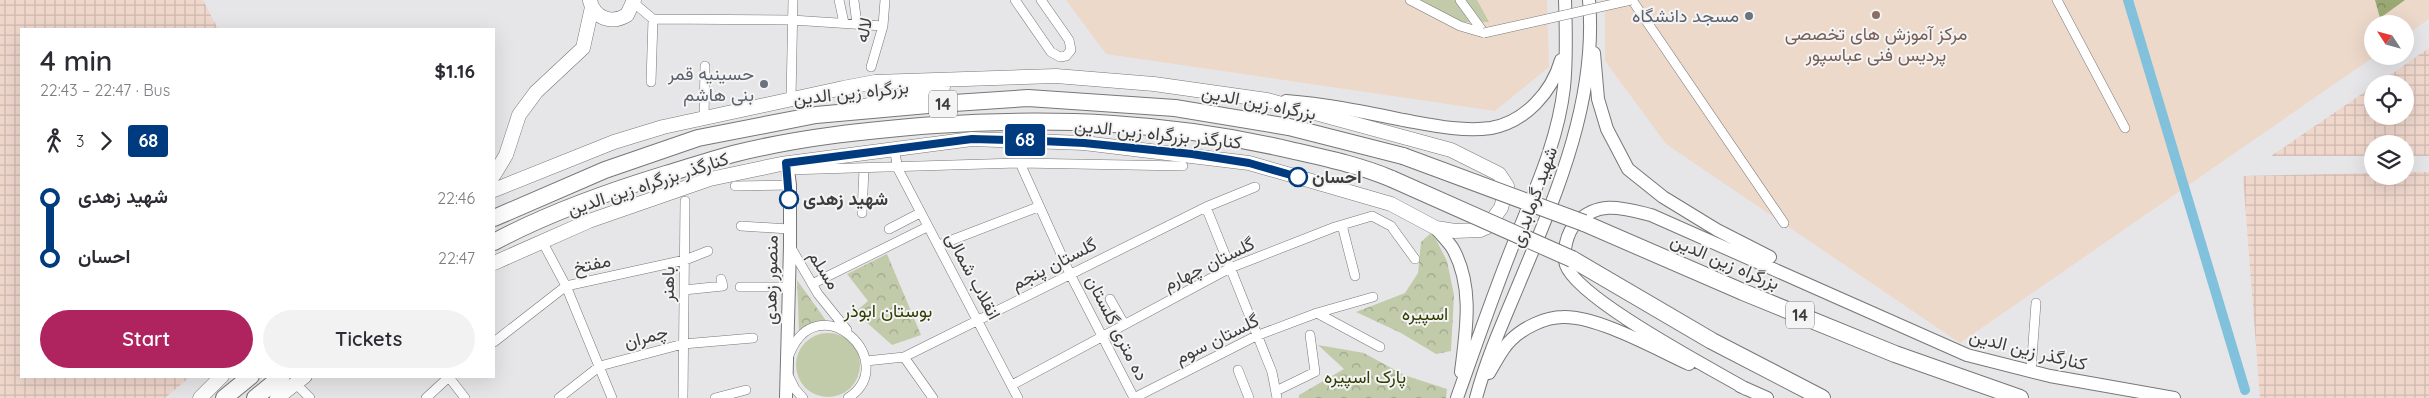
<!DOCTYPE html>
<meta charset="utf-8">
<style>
body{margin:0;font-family:Quicksand,Vazirmatn,sans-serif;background:#f2f2f3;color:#2b2b33;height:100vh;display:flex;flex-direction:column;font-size:19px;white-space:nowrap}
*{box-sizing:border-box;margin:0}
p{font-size:16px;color:#7c7c81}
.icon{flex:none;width:28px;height:28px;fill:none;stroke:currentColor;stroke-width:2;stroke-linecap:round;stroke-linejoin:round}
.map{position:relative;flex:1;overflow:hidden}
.details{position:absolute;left:20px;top:28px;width:475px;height:350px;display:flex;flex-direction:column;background:#fff;border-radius:0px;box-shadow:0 5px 20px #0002}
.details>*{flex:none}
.badge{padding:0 10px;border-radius:4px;font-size:18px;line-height:32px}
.needle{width:32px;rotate:306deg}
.buttons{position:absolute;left:2364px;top:15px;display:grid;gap:10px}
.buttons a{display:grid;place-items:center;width:50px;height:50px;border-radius:50%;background:#fff;box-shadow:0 5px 20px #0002;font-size:25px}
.map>.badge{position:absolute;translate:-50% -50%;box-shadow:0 0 0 2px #fff}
.legs{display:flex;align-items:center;gap:8px;height:55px;padding:0 20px;font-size:16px}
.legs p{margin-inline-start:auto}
.summary{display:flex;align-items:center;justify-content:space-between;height:85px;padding:0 20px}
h1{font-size:28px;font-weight:600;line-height:38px}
.primary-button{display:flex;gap:10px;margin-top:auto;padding:10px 20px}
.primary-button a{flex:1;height:58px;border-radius:30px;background:#af235f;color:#fff;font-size:20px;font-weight:600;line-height:58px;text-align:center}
.primary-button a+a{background:#f2f2f3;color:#2b2b33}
ul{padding:0 20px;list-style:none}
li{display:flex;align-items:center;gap:18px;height:60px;font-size:19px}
li i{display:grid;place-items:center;width:8px;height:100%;margin:0 6px;background:currentColor}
li i::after{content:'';width:12px;height:12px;margin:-6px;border:4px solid;border-radius:50%;background:#fff}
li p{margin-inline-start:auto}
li:first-child i{background:linear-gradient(#0000 50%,currentColor 0)}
li:last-child i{background:linear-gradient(currentColor 50%,#0000 0)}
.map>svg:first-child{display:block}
.industrial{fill:url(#industrial-grid)}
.education{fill:#edd9ca}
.grass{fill:#c1cbaa}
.forest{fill:url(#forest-crowns)}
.park{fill:url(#park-crowns)}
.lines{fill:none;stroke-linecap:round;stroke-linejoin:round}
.canal{stroke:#81c1db;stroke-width:10}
.street-casing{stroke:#777778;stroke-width:10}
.secondary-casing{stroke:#777778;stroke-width:14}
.primary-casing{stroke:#777778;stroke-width:15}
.highway-casing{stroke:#777778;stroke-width:18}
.street{stroke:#fff;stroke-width:9}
.secondary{stroke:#fff;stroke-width:12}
.primary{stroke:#fff;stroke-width:14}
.highway{stroke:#fff;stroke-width:16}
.street-bridge-casing{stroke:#777778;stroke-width:10;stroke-linecap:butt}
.highway-bridge-casing{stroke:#777778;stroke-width:18;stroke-linecap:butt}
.street-bridge{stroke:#fff;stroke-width:9}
.highway-bridge{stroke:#fff;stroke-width:16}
.line-1-casing{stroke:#fff;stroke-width:11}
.line-1{stroke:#003b80;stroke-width:8}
.education-dot{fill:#8d6e63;stroke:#f4f4f5;stroke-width:2}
.worship-dot{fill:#6b7280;stroke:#f4f4f5;stroke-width:2}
.stop-1-dot{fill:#fff;stroke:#003b80;stroke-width:2.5}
.labels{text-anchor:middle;stroke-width:4;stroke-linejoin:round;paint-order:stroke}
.shield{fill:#f4f4f5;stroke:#747474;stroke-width:1}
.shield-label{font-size:16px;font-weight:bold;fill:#3d3d3d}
.worship-label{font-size:18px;fill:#5b616d;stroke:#f4f4f5;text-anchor:end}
.street-label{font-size:18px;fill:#3d3d3d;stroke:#f4f4f5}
.education-label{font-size:18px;fill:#785e54;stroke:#f4f4f5}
.stop-label{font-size:18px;font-weight:bold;fill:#3d3d3d;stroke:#f4f4f5;text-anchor:start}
.park-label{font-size:18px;fill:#313e00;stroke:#f4f4f5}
</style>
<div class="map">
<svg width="2429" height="398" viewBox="0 0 2429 398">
<defs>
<pattern id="industrial-grid" width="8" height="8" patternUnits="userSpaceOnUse" patternTransform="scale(1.25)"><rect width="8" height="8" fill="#efd7cc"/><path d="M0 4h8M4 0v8" fill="none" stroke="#ceb9b0"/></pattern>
<pattern id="forest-crowns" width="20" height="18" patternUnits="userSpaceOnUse" patternTransform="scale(1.25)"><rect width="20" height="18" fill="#9aa974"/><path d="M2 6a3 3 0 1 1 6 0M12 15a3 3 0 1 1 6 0" fill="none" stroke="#7f8b60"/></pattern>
<pattern id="park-crowns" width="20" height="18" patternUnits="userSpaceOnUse" patternTransform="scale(1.25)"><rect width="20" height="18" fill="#c1cbaa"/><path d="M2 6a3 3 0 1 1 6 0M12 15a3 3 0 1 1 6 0" fill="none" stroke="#9ea68c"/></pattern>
</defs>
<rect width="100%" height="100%" fill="#e6e6e8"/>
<!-- industrial -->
<path class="industrial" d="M0,0H203L218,29H21V376H191L165,398H0Z
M2429,48V156H2405V144H2372V156H2271L2372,87V116H2405V84H2377Z
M2405,172H2429V398H2260L2243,176L2372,173V176H2405Z"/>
<!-- education -->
<path class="education" d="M1066,0H1547L1549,67L1495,111L1106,54Z
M1605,0H2429V19L2405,36V24H2372V56H2375L1960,343L1666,144L1605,61Z"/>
<!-- grass -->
<path class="grass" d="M1410,0H1477L1489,22H1450Z
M796 365a32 32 0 1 1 64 0a32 32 0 1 1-64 0Z"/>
<!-- forest -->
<path class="forest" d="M2375,0H2405L2380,18Z"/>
<!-- park -->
<path class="park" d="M1432,232L1447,261L1454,295L1451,351L1436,354L1401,333L1356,312L1405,293L1418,273L1421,242Z
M887,254L921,335L892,345L855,312L868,301L847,274Z
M797,280L827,322L799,331Z
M1318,345L1364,353L1404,375L1447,389L1446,398H1299V395L1344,369Z"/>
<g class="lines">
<!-- canal -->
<path class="canal" d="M2128,0L2245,390"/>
<defs>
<path id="street" d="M839,0L844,23
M1015,0L1051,52L1060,57L1066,56L1071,50L1069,40L1041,0
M1410,0L1460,26L1484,33
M1460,0L1484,33
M1632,0L1784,223
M2057,0L2125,128
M854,1L857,24
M634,3L653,19
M653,19L792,20L883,26
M871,67L883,26L885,0
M651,82L653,19
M791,99L793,0
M704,118L705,66
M894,148L898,169L1018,398
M1020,163L1070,274L1134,398
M787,170L1020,163L1183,166
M735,186L790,185
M1206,207L1272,372L1277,398
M862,213L864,169
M1342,225L1355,276
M741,226L789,229
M889,229L920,213
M542,241L566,286L612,398
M939,245L1038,207
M790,246L818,294L847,330
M812,284L927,227
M740,287H789
M684,290L723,286L721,279
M1110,299L1124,324
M1317,313L1380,347
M494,342L566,286L685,260L708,251
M789,355C818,282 903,362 848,398
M904,357L933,398
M866,361L904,357L1206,207L1255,187
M1238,370L1249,398
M2031,371L2036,303
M788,375L795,389L803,398
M448,376L465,398
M295,383L310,398
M1012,385L1230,268L1335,227L1372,216L1391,226L1415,259
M1276,391L1315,372L1310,335
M426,398L450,376
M559,398L600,366L683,344L753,338
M683,398L685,201
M715,398L746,390
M1134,398L1256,336L1317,313L1373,297"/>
<path id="secondary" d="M1594,53L1598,99L1607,129L1628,169L1663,197L1717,230L1770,257
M1286,101C1326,104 1364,112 1403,120C1431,125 1462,132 1491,128C1525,122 1552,92 1561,60
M1436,228C1441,235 1449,242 1453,249C1474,287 1466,331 1461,372
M1489,373C1496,362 1502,348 1511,340C1523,328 1545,317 1563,317C1598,316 1656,349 1689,364
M1740,386L1767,398
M1746,389C1710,368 1578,299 1566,265C1562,253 1567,232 1576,223C1599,200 1622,208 1651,215L1967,355L2050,376L2174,398
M786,398L790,246V185L787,163
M1457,398C1475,347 1493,295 1513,245C1533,194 1558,142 1564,87C1567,58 1566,29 1565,0
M1476,398C1485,364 1499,331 1513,298C1552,204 1598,105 1589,0"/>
<path id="primary" d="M590,1C595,19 612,24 627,15L634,0
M864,106L943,87
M494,175L506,155L519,115L536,92L583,48L592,7
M494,190L614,142L663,127L843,88L875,82L1056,76L1154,84L1267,100L1451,150L1499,174L1507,186L1501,208L1487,227L1480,230L1455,231L1436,228L1391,204L1249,163L1084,143L972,139L781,164L710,179L589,221L494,263
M200,398L222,376
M277,398L305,376"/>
<path id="highway" d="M494,218L605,170L698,138L816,115L939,104L1028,98L1175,108L1289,127L1403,156
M1584,223L1743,292L1895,354L2020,398
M494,242C548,213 607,192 666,174C690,167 713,159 737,153C802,137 869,130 935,125C1056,117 1171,122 1290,150C1325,158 1359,165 1392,179
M1572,259L1712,341L1822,398
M224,398L251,376
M255,398L282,376"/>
</defs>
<!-- street casing -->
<use href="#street" class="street-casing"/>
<!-- secondary casing -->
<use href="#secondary" class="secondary-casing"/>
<!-- primary casing -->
<use href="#primary" class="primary-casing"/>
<!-- highway casing -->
<use href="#highway" class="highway-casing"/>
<!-- street -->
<use href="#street" class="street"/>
<!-- secondary -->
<use href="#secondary" class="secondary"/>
<!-- primary -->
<use href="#primary" class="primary"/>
<!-- highway -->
<use href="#highway" class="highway"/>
<defs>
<path id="street-bridge" d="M1484,33L1631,0"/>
<path id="highway-bridge" d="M1403,156L1584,223
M1392,179L1572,259"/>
</defs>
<!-- street-bridge casing -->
<use href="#street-bridge" class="street-bridge-casing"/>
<!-- highway-bridge casing -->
<use href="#highway-bridge" class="highway-bridge-casing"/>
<!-- street-bridge -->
<use href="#street-bridge" class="street-bridge"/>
<!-- highway-bridge -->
<use href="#highway-bridge" class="highway-bridge"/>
</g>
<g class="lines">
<defs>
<path id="line-1" d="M789,199L786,163L972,139L1041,141L1084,143L1192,154L1249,163L1298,177"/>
</defs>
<!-- line-1 casing -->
<use href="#line-1" class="line-1-casing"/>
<!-- line-1 -->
<use href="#line-1" class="line-1"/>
</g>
<!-- markers -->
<circle class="education-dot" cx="1876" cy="15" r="5"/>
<g class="worship-dot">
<circle cx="1749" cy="16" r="5"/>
<circle cx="764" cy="84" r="5"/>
</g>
<g class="stop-1-dot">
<circle cx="1298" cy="177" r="9"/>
<circle cx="789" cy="199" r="9"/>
</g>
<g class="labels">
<!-- shield labels -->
<g class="shield">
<rect x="929" y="90.5" width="28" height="27" rx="4"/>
<rect x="1786" y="301.5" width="28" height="27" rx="4"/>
</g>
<g class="shield-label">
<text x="943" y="110">14</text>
<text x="1800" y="321">14</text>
</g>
<!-- worship labels -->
<g class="worship-label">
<text x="1739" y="22">مسجد دانشگاه</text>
<text x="754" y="80">حسینیه قمر<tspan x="754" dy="21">بنی هاشم</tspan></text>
</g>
<!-- street labels -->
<g class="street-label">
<text transform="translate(864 30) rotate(-77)" y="6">لاله</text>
<text transform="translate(851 93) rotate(-6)" y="6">بزرگراه زین الدین</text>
<text transform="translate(1259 103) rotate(11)" y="6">بزرگراه زین الدین</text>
<text transform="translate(1158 134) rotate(6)" y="6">کنارگذر بزرگراه زین الدین</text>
<text transform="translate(648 184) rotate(-18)" y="6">کنارگذر بزرگراه زین الدین</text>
<text transform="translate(1534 197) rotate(-70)" y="6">شهید گرمابدری</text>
<text transform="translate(1725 262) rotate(23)" y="6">بزرگراه زین الدین</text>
<text transform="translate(592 264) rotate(-12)" y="6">مفتخ</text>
<text transform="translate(1054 264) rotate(-27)" y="6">گلستان پنجم</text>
<text transform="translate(1209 264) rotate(-26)" y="6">گلستان چهارم</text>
<text transform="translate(824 270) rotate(58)" y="6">مسلم</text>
<text transform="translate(973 276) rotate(62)" y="6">انقلاب شمالی</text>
<text transform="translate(771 280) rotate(-89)" y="6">منصور زهدی</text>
<text transform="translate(668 284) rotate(-89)" y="6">باهنر</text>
<text transform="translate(1117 328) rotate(63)" y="6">ده متری گلستان</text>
<text transform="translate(646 337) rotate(-15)" y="6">چمران</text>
<text transform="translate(1217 339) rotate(-26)" y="6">گلستان سوم</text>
<text transform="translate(2028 350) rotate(14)" y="6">کنارگذر زین الدین</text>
</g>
<!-- education labels -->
<g class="education-label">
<text x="1876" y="40">مرکز آموزش های تخصصی<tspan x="1876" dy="21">پردیس فنی عباسپور</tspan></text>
</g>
<!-- stop labels -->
<g class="stop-label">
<text x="1312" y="183">احسان</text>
<text x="803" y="205">شهید زهدی</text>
</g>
<!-- park labels -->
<g class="park-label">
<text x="888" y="317">بوستان ابوذر</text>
<text x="1425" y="320">اسپیره</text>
<text x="1365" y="383">پارک اسپیره</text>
</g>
</g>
</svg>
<div class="buttons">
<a><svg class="needle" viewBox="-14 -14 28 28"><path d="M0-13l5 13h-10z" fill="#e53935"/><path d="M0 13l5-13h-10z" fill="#7c7c81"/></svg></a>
<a><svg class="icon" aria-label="locate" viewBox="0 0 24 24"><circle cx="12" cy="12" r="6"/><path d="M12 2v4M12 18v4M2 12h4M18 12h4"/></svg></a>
<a><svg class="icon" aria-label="layers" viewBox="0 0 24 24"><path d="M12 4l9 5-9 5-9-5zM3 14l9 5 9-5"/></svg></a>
</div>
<b class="badge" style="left:1025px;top:140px;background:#003b80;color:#fff">68</b>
<section class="details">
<div class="summary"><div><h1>4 min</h1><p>22:43 – 22:47 · Bus</p></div><b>$1.16</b></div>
<div class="legs"><svg class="icon" aria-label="walk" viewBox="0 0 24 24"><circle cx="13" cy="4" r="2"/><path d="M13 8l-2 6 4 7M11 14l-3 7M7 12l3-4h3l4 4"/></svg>3<svg class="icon" aria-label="forward" viewBox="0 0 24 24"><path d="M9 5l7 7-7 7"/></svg><b class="badge" style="background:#003b80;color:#fff">68</b></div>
<ul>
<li><i style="color:#003b80"></i><b>شهید زهدی</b><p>22:46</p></li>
<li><i style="color:#003b80"></i><b>احسان</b><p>22:47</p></li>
</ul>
<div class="primary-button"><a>Start</a><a>Tickets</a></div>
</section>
</div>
